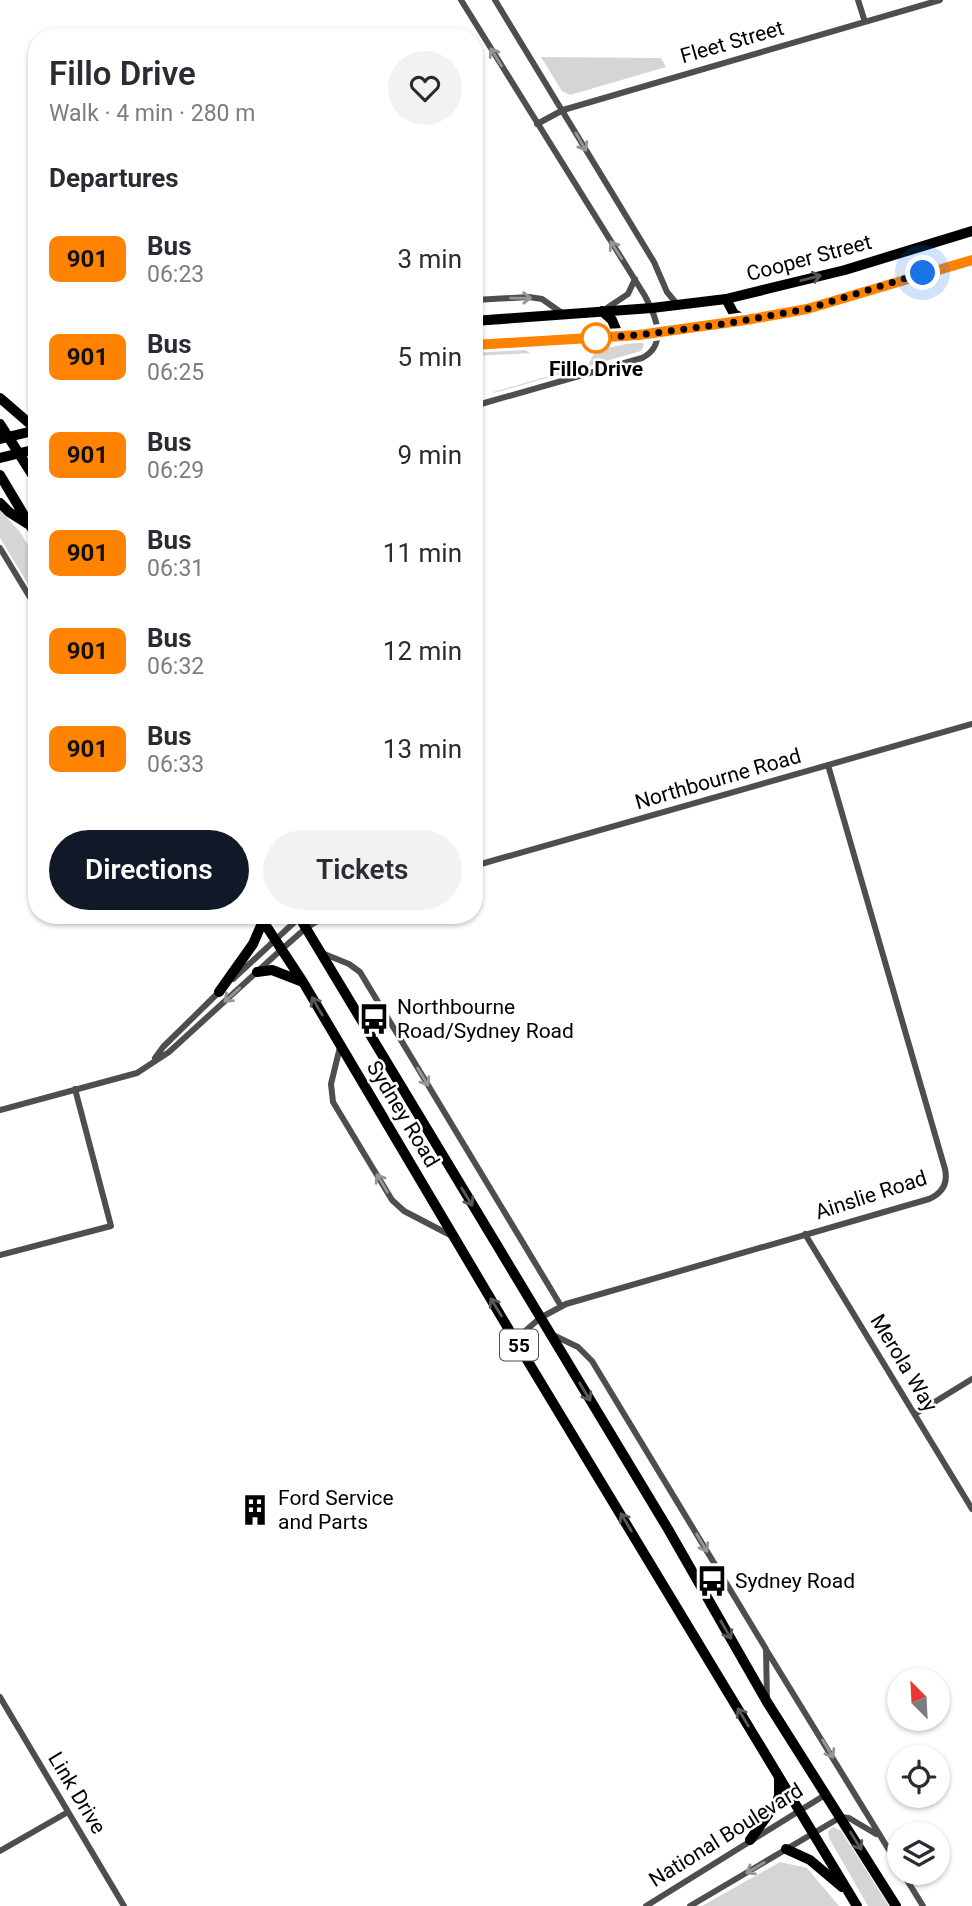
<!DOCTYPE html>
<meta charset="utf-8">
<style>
body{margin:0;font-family:Roboto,sans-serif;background:#f2f2f3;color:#2b2b33;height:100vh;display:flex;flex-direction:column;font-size:26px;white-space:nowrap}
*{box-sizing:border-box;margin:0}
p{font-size:23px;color:#7c7c81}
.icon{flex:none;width:38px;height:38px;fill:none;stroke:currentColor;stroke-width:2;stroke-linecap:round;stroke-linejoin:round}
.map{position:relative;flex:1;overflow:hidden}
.drawer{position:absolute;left:28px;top:28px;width:455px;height:896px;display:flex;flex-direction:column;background:#fff;border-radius:28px;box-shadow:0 2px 5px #0004}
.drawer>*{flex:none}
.badge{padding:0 14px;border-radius:10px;font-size:24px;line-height:46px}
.needle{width:46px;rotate:336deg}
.buttons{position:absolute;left:887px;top:1668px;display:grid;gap:14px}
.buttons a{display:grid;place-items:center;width:63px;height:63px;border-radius:50%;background:#fff;box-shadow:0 2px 5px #0004;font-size:35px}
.you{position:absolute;width:35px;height:35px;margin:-18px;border:5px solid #fff;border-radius:50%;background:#1a73e8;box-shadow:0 0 0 10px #1a73e833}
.map>.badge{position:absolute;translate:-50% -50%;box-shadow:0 0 0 4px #fff}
h2{padding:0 21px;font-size:26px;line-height:63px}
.round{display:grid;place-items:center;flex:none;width:74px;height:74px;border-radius:37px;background:#f2f2f3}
.summary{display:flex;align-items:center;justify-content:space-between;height:119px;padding:0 21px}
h1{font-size:33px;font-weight:600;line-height:52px}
.action{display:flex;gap:14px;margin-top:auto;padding:14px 21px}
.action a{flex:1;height:80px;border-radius:42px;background:#111827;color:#fff;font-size:28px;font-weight:600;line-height:80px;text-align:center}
.action a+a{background:#f2f2f3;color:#2b2b33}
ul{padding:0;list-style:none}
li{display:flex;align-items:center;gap:21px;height:98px;padding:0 21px}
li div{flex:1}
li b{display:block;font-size:26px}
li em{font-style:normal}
li .badge{min-width:77px;font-weight:700;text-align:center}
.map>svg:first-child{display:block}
.green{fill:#d5d5d5}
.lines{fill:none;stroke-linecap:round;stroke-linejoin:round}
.minor{stroke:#4e4e4e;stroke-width:6}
.primary{stroke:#000;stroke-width:10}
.trunk{stroke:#000;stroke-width:10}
.oneway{stroke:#959595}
.oneway2{stroke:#595959}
.line-casing{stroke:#fff;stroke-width:16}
.line{stroke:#ff8200;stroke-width:10}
.walk{stroke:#000;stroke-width:7;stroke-dasharray:0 12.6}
.stop-dot{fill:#fff;stroke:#ff8200;stroke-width:3.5}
.labels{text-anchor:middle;stroke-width:5;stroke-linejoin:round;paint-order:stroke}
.shield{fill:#fff;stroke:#4c4c4c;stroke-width:2}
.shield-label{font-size:19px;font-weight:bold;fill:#000}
.street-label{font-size:21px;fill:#000;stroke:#fff}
.stop-label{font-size:21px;font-weight:bold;fill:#000;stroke:#fff}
.poi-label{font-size:21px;fill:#000;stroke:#fff;text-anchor:start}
</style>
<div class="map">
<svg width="972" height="1906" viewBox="0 0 972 1906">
<rect width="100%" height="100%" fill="#fff"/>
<!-- green -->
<path class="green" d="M541,57L661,58L666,67L570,95L562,91Z
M642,341L644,345L641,351L494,393L493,392L588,365L596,350Z
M522,348L530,353L474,356V352Z
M0,510L20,532L37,560V599L0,538Z
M833,1827L841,1831L889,1906H868L829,1838L828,1831Z
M780,1862L807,1868L839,1906H702Z"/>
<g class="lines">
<!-- minor -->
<path class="minor" d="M461,0L645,296C656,316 668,345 642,358L474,406
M495,0L654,262L667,292L677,304
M858,0L865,22
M537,124L563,110L940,0
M474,300L529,297L542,299L562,313
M604,310L628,294L635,279
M0,548L37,609
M474,866L972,724
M322,953L349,964L360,972L561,1306
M233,979L300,917
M340,1047L331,1084L333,1102L392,1200L404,1211L452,1236
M155,1058L163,1047L220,991
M0,1110L137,1073L169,1052L282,949L306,928L328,915
M805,1234L972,1509
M0,1255L111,1226L75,1089
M551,1334L578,1347L592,1361L766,1649L767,1700
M515,1340L540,1318L566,1304L929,1199C943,1193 948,1183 945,1169L828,765
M915,1414L972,1379
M767,1651L900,1868
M0,1697L124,1906
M0,1851L68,1812
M902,1872L923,1906
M646,1906L825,1795
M690,1906L841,1817L849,1818L876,1834"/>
<!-- primary -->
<path class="primary" d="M726,299L734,314L745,320
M602,311L612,320L617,332L614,337
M474,321L652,308L726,299L845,270L972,231
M474,345L639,335L746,320L807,309L972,260
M0,439L37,430
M0,458L37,449"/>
<!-- trunk -->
<path class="trunk" d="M0,398L37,430
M0,424L37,482
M0,475L37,537
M0,503L9,512L28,524
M259,915L303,982L515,1340L857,1906
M298,915L668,1529L767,1702L896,1906
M257,972L272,970L303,982
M219,992L253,944L263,921
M750,1840L777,1802L779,1795V1779
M786,1849L810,1860L842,1887"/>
</g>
<!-- one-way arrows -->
<defs><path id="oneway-shaft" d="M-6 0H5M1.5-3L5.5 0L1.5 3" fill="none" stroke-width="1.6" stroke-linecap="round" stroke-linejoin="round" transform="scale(1.75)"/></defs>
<g class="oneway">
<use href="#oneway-shaft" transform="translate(496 57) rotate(-122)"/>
<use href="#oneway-shaft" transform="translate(581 142) rotate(60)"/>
<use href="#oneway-shaft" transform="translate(616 250) rotate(-123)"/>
<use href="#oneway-shaft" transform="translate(521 298) rotate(-1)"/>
<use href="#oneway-shaft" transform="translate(232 995) rotate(138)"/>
<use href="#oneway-shaft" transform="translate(423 1077) rotate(59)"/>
<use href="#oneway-shaft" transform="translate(382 1183) rotate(-121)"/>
<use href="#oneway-shaft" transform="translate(702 1543) rotate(59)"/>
<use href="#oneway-shaft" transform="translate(828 1749) rotate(59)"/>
<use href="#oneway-shaft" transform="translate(755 1868) rotate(149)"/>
</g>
<g class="oneway2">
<use href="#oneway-shaft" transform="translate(811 278) rotate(-14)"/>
<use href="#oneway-shaft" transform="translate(317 1006) rotate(-120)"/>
<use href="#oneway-shaft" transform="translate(467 1197) rotate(59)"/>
<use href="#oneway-shaft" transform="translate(496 1307) rotate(-121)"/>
<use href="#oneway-shaft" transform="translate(585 1392) rotate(59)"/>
<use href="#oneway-shaft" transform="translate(626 1522) rotate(-121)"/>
<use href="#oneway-shaft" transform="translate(726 1630) rotate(60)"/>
<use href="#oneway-shaft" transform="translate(743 1717) rotate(-121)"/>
<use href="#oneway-shaft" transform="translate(856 1841) rotate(58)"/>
</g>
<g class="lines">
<defs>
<path id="line" d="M474,345L639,335L746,320L807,309L972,260"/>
</defs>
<!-- line casing -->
<use href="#line" class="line-casing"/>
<!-- line -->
<use href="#line" class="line"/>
<!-- walk -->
<path class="walk" d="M596,338L639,335L724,324L807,309L923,273"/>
</g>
<!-- icons -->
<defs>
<symbol id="bus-bare" viewBox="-9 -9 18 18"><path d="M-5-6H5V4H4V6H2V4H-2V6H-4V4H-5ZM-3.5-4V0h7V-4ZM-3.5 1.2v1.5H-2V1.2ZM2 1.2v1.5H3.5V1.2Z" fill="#000" stroke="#fff" stroke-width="2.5" paint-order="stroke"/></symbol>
<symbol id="building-bare" viewBox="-9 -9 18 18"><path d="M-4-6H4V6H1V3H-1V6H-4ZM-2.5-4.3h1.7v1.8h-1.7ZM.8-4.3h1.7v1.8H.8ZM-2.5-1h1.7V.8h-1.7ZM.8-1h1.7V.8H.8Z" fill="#000" stroke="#fff" stroke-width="2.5" paint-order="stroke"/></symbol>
</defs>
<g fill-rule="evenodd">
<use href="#bus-bare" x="352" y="997" width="44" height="44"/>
<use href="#building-bare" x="233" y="1488" width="44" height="44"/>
<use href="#bus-bare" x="690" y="1559" width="44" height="44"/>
</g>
<!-- markers -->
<circle class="stop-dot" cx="596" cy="338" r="14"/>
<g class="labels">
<!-- shield labels -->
<rect class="shield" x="500" y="1329.5" width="38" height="31" rx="5"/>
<g class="shield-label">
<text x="519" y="1352">55</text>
</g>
<!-- street labels -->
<g class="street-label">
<text transform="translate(732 42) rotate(-16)" y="7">Fleet Street</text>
<text transform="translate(809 258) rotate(-15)" y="7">Cooper Street</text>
<text transform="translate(718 779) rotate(-16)" y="7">Northbourne Road</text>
<text transform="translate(403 1114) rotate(59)" y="7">Sydney Road</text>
<text transform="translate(871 1195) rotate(-18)" y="7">Ainslie Road</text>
<text transform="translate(904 1363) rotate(59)" y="7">Merola Way</text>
<text transform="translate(77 1793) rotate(59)" y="7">Link Drive</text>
<text transform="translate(726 1835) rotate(-32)" y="7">National Boulevard</text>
</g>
<!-- stop labels -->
<g class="stop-label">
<text x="596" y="376">Fillo Drive</text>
</g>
<!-- poi labels -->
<g class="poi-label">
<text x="397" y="1014">Northbourne<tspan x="397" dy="24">Road/Sydney Road</tspan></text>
<text x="278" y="1505">Ford Service<tspan x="278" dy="24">and Parts</tspan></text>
<text x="735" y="1588">Sydney Road</text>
</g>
</g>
</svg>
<div class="buttons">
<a><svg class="needle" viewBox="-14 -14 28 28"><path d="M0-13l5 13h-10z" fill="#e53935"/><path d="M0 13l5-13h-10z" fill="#7c7c81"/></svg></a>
<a><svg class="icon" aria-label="locate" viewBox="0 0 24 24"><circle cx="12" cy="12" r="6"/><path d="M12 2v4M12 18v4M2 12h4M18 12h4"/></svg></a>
<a><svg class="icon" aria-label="layers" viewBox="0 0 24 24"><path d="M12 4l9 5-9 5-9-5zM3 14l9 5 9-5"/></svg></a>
</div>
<div class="you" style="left:923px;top:273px"></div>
<section class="drawer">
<div class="summary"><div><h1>Fillo Drive</h1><p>Walk · 4 min · 280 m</p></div><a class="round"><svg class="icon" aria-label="heart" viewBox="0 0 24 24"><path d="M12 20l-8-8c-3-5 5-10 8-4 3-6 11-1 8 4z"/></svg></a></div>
<h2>Departures</h2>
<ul>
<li><span class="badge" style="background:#ff8200;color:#111">901</span><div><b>Bus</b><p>06:23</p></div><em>3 min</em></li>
<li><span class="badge" style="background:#ff8200;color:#111">901</span><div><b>Bus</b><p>06:25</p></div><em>5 min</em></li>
<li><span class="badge" style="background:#ff8200;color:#111">901</span><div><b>Bus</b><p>06:29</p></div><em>9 min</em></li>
<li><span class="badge" style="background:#ff8200;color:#111">901</span><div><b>Bus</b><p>06:31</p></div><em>11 min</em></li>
<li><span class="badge" style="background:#ff8200;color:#111">901</span><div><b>Bus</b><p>06:32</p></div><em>12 min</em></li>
<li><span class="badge" style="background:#ff8200;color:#111">901</span><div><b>Bus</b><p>06:33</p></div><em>13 min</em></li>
</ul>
<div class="action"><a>Directions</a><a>Tickets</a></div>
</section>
</div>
